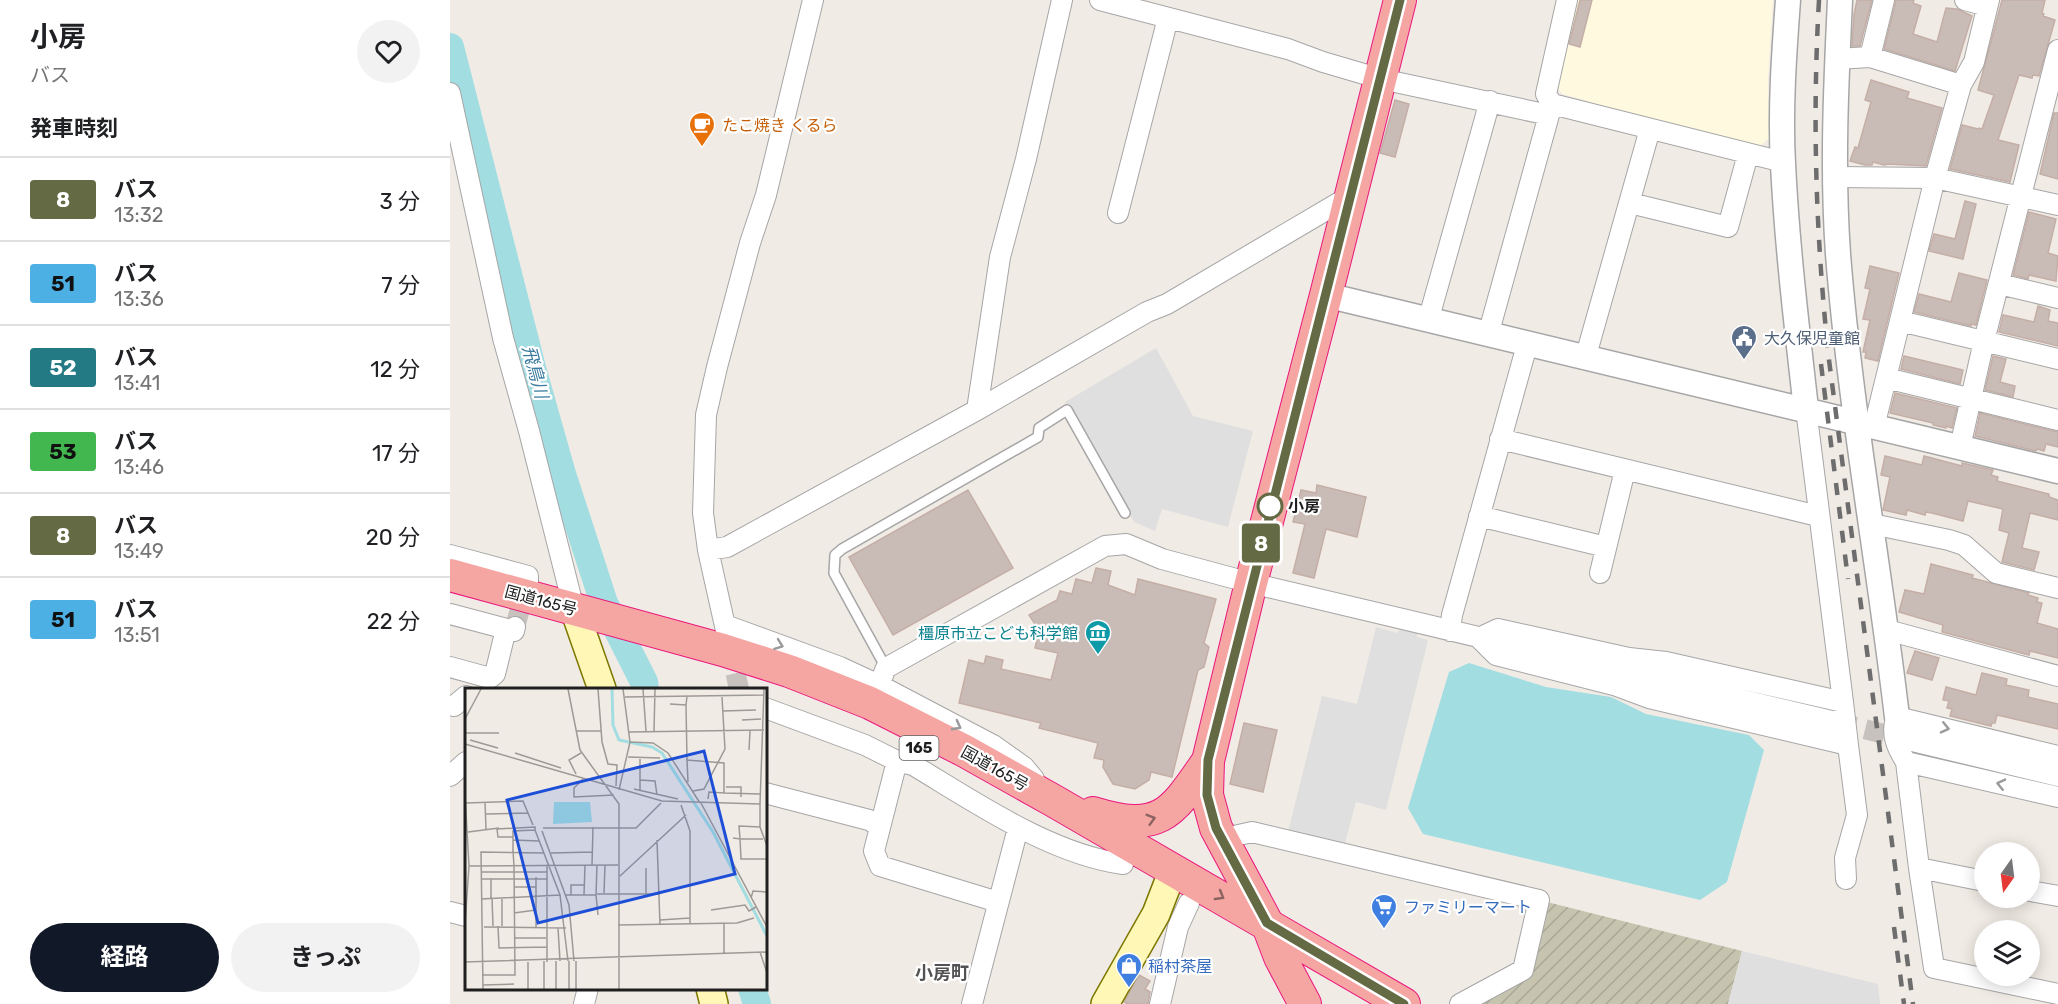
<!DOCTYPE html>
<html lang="ja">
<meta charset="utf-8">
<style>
body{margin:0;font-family:Rubik,"Noto Sans JP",sans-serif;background:#f2f2f2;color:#202124;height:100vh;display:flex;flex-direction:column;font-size:22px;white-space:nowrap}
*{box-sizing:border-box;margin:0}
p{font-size:20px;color:#757577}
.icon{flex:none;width:33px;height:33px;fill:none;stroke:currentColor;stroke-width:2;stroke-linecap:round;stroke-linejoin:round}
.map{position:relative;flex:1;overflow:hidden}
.details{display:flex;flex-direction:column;background:#fff;width:450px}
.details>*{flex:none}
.badge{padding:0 12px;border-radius:4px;font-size:21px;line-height:39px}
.needle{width:39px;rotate:194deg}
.buttons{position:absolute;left:1524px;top:842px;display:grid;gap:12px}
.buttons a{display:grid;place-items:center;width:66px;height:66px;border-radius:50%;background:#fff;box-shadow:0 3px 15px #0003;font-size:30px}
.map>.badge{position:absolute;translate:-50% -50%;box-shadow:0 0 0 3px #fff}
h2{padding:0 30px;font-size:22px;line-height:54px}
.round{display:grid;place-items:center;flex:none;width:63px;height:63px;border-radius:32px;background:#f2f2f2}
.headline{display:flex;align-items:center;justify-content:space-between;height:102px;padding:0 30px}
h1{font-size:28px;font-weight:700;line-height:45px}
.cta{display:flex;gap:12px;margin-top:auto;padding:12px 30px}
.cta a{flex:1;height:69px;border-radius:36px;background:#111827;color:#fff;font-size:24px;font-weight:700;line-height:69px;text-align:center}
.cta a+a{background:#f2f2f2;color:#202124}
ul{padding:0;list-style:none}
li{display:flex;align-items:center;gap:18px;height:84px;padding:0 30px;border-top:2px solid #e0e0e0}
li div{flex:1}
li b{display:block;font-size:22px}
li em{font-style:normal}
li .badge{min-width:66px;font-weight:700;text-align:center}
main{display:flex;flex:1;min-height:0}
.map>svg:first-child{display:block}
.education{fill:#fffadf}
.construction{fill:url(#construction-furrows)}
.parking{fill:#dfdfdf}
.water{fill:#a2dde2}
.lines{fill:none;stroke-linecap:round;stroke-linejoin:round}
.river{stroke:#a2dde2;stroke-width:28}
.building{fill:#c9bcb7;stroke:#c4aea6;stroke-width:1.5}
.minor-tunnel{stroke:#c7c2bd;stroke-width:20;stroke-dasharray:20 10;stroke-linecap:butt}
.service-casing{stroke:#a6a6a6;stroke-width:12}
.minor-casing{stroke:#a6a6a6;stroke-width:22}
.tertiary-casing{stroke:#a6a6a6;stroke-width:27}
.secondary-casing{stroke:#7c7700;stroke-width:30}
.trunk-casing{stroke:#ea177e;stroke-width:34}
.service{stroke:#fff;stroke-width:9}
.minor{stroke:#fff;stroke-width:20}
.tertiary{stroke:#fff;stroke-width:24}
.secondary{stroke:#fff7b5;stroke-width:27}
.trunk{stroke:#f6a6a2;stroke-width:32}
.rail{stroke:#6d6d6d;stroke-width:4.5;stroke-dasharray:12 12;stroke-linecap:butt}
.oneway{stroke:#9a9a9a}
.oneway2{stroke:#8a6260}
.line-casing{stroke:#fff;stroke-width:14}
.line{stroke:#646b44;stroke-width:9}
.stop-dot{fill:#fff;stroke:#646b44;stroke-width:3}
.labels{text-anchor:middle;stroke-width:4.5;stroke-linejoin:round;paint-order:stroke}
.shield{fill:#fff;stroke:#626262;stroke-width:1.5}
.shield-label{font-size:15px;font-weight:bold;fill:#1f1f1f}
.food-label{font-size:16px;fill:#c56008;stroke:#fff;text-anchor:start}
.service-label{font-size:16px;fill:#4e5e75;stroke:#fff;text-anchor:start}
.stop-label{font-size:16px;font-weight:bold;fill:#1f1f1f;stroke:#fff;text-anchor:start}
.street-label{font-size:16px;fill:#1f1f1f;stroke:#fff}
.culture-label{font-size:16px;fill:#0d838f;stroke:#fff;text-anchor:end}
.shop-label{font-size:16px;fill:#366cbe;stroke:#fff;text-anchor:start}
.water-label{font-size:18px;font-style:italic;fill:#3c7c9f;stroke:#fff}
.neighbourhood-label{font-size:18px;font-weight:bold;fill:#525252;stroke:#fff}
.inset-river{fill:none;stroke:#a2dde2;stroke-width:3}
.inset-road{fill:none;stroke:#9d9996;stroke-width:1.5}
.view{fill:#1d4ed8;fill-opacity:0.15;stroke:#1d4ed8;stroke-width:3}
.inset-edge{fill:none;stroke:#1f1f1f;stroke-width:3}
</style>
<main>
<section class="details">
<div class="headline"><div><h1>小房</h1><p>バス</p></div><a class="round"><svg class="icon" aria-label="heart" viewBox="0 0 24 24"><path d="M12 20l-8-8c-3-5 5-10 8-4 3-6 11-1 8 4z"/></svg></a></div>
<h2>発車時刻</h2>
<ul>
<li><span class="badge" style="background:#646b44;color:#fff">8</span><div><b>バス</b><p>13:32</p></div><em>3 分</em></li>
<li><span class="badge" style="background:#4cb0e4;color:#111">51</span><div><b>バス</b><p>13:36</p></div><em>7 分</em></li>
<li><span class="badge" style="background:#237a84;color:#fff">52</span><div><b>バス</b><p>13:41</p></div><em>12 分</em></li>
<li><span class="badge" style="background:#42b750;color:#111">53</span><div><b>バス</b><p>13:46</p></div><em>17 分</em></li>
<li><span class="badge" style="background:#646b44;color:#fff">8</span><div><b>バス</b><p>13:49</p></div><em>20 分</em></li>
<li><span class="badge" style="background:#4cb0e4;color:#111">51</span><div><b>バス</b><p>13:51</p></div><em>22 分</em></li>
</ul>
<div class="cta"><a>経路</a><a>きっぷ</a></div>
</section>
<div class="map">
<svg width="1608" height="1004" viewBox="0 0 1608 1004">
<defs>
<pattern id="construction-furrows" width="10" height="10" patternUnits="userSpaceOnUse" patternTransform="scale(1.5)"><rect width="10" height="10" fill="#c6c3af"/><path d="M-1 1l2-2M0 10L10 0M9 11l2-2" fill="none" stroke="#aaa796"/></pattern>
</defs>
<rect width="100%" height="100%" fill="#f1ebe5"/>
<!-- education -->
<path class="education" d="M1124,0H1323L1318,78L1319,138L1308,148L1137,105L1138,101L1112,94L1105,83Z"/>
<!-- construction -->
<path class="construction" d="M1089,900L1292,951L1278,1004H1010L1073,970Z"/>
<!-- parking -->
<path class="parking" d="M706,348L743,416L803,431L778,527L712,509L705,531L684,522L615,402Z
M952,619L970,624L967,637L978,640L936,810L906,802L895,843L871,837L870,840L838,832L872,696L907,704L926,627L948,633Z
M1292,951L1428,984L1430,1004H1278Z"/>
<!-- water -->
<path class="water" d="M1019,663L1096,687L1161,697L1196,714L1299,735L1314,750L1277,882L1250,900L973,834L958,808L999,672Z"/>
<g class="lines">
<!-- river -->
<path class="river" d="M0,47L82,368L112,474L154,603L194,682L195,689
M302,988L307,1004"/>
</g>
<!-- building -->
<path class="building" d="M1130,0H1142L1130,47L1119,44Z
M1407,0H1422L1410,46H1402L1404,14Z
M1446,0H1464L1463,3L1471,6L1463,34L1487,42L1496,8L1507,9L1522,16L1505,71L1434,49Z
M1552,0H1595L1592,13L1594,14L1593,16L1605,20L1589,76L1583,75L1582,78L1569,75L1548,140L1569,145L1560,182L1500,169L1512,125L1528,129L1529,128L1532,129L1544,95L1528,90Z
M1421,80L1459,92L1457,98L1492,108L1476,166L1438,164L1434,165L1423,162L1422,165H1415L1400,161L1405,147L1408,148L1421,102L1415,100Z
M945,100L959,104L945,157L930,153Z
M1604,113H1608V179L1590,174Z
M1515,201L1526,204L1513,259L1479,251L1484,234L1505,239Z
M1579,212L1606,219L1598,253L1608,256L1606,281L1579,275L1578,279L1563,275Z
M1420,266L1449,273L1428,361L1415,358L1416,352H1413L1420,320L1413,319L1420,289L1415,288Z
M1509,273L1537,280L1526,325L1521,324V326L1464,312L1469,294L1501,302Z
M1588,306L1600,310L1598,321L1608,323V346L1549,332L1553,315L1584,322Z
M1454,356L1513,370L1510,384L1451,369Z
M1543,356L1556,359L1550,382L1565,386L1563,397L1535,390Z
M1445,393L1507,408L1502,428L1496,426V428L1483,425V423L1440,413Z
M1530,413L1608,432V447L1596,444L1594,451L1587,449L1586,451L1525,436Z
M1435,456L1472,465L1474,456L1512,466V463L1543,470L1541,475L1548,477L1547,481L1599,494V497L1608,500V520L1580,513L1572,548L1589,552L1584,570L1552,562L1559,533L1549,530L1553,509L1518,501L1513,521L1482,513L1476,512L1475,515L1457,510L1456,515L1433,510L1440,477L1431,475Z
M867,485L916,497L907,537L876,529L864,578L843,573L855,524L843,522L851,490L866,493Z
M518,490L563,568L443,635L399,557Z
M1481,564L1523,575L1522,578L1579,593L1578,595L1588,598L1587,602L1592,603L1587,623L1608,629V658L1580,651L1579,655L1492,632L1493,625L1449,612L1455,590L1474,594Z
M646,568L661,571L658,585L685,595L688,579L766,599L754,643L759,647L754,667L748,670L722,777L701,772L699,780L685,789L663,784L653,767L654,760L644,758L648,743L589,728L591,723L509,703L519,660L534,664L536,656L553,660L551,669L601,680L608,653L585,648L589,630L579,615L607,600L610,591L622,594L626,579L642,583Z
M1465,651L1489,658L1482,680L1457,673Z
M1532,673L1557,679L1556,685L1579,690L1578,697L1608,704V729L1547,715L1545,723H1542L1541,726L1500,716L1502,709L1497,708L1499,701L1493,700L1496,687L1526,695Z
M794,723L827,730L813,792L780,784Z
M689,975L700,981L695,989L700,992L698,1004H678L674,1002Z"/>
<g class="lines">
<!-- minor-tunnel -->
<path class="minor-tunnel" d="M65,627L77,584
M279,644L289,689
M1386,722L1454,739"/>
<defs>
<path id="service" d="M436,668L384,573L385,555L392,549L588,437L589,428L617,410L675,513"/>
<path id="minor" d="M650,0L838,49L873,62L931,79L1099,115
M1117,0L1096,94L1102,104L1333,162
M1515,0L1537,6
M1420,57L1434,0
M1387,59L1420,57L1511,85
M0,93L53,338L79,431L124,609
M1385,177L1485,178L1608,205
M1180,203L1278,227L1298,154
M668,213L718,18
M1549,284L1608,298
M978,321L1040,101
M1450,321L1608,359
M1038,335L1102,104
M1135,359L1200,129
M1436,378L1608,420
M1356,409L1393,702
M527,410L550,257L576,159L612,0
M1424,427L1485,178L1511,85L1524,62L1539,0
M1050,439L1368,516
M1510,447L1534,341L1608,50
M1029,516L1156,547
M1422,524L1499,540L1514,545L1546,573L1608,588
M258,550L277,547L527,410L697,312L717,304L900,196
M0,555L78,576V582
M1150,573L1175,470
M0,614L64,631L65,627
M275,625L390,667L429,685L543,745L574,767L584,779
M1048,629L1179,658L1216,662L1393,702L1398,745L1199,698L1164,685L1046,655L1029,638Z
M1437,630L1608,676
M1000,631L1002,615L1077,345
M277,635L258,550L253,513L256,415L267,367L300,243L316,195L363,0
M0,667L40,678L45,674L56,629
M429,685L436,668L655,546L676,544L712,559L801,583L1386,722
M4,706L16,696
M315,708L415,745L447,761L463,765C525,802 600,854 673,864
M1454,739L1608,776
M1608,756L1447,717C1440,733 1447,748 1456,762L1608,797
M447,761L424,851L430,866L548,902
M1456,762L1469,868L1484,968L1608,994
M0,776L16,762
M315,793L419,820L429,826
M771,839L802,832L1089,900L1073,970L1010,1004
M1469,868L1534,881
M1396,879L1395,858L1407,815L1398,745
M1580,891L1608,896
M0,912L16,916
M134,1004L138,988
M522,1004L568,828
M710,1004L728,927L739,903"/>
<path id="tertiary" d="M1338,0C1334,54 1330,110 1333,164C1337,246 1347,328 1356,409
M1390,0C1386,85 1382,169 1388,254C1400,408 1429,563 1447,717
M876,295L1608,471"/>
<path id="secondary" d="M124,609L152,689
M260,988L264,1004
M655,1004L706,914L723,870"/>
<path id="trunk" d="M0,575L273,650L339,671L420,703L513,750L604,801L954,1004
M643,813C711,834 722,813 758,761
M855,1004L830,957L817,923L766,828L757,795L758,761L801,583L876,295L950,0"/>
</defs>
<!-- service casing -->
<use href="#service" class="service-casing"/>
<!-- minor casing -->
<use href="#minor" class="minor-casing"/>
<!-- tertiary casing -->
<use href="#tertiary" class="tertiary-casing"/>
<!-- secondary casing -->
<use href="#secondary" class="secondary-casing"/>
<!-- trunk casing -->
<use href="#trunk" class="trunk-casing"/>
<!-- service -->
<use href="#service" class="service"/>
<!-- minor -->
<use href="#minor" class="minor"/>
<!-- tertiary -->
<use href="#tertiary" class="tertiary"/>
<!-- secondary -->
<use href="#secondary" class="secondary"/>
<!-- trunk -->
<use href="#trunk" class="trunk"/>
<!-- rail -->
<path class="rail" d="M1369,0C1362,121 1366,240 1379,360L1463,1004
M1371,364L1398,579
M1444,927L1454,1004"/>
</g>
<!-- one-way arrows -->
<defs><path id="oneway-chevron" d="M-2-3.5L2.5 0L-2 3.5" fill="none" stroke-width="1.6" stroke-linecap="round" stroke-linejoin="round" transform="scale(1.5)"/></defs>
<g class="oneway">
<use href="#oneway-chevron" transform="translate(329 645) rotate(20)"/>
<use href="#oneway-chevron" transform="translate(507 726) rotate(28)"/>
<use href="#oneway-chevron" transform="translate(1495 728) rotate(13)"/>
<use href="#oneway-chevron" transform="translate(1551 784) rotate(-167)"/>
</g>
<g class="oneway2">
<use href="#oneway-chevron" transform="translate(701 819) rotate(-16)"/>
<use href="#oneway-chevron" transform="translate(770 896) rotate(30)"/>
</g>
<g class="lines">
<defs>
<path id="line" d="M950,0C887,254 820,507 758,760L757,795L766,828L817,923L954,1004"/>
</defs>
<!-- line casing -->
<use href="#line" class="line-casing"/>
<!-- line -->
<use href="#line" class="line"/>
</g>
<!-- icons -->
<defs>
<symbol id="cafe-pin" viewBox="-11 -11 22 30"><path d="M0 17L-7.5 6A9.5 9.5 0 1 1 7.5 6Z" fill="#e8710a" stroke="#fff"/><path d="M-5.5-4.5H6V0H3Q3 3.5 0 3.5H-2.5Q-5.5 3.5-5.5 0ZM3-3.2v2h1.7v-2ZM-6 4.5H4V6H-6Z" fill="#fff"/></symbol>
<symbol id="civic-pin" viewBox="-11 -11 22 30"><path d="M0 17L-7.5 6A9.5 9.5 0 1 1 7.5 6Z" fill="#5c6f8a" stroke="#fff"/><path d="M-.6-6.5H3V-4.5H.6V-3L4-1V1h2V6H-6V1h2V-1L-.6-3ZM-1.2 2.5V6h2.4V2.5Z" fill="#fff"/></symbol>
<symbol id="museum-pin" viewBox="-11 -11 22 30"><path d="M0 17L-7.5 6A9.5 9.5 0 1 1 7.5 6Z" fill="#0f9aa8" stroke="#fff"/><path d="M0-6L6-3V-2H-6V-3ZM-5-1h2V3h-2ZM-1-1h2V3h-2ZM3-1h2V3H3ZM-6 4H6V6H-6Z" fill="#fff"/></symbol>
<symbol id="supermarket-pin" viewBox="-11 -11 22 30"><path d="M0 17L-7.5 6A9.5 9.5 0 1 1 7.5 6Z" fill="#3f7fe0" stroke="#fff"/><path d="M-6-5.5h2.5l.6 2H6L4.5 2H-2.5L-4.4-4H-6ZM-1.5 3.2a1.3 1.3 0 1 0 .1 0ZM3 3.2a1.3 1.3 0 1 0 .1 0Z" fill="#fff"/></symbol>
<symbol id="shop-pin" viewBox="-11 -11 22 30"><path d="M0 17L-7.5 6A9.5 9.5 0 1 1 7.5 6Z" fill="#3f7fe0" stroke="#fff"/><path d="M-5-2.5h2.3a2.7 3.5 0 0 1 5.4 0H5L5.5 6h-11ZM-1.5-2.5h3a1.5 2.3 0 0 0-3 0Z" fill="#fff"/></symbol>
</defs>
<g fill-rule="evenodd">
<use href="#cafe-pin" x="237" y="110" width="30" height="40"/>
<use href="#civic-pin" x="1279" y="323" width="30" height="40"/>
<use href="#museum-pin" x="633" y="618" width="30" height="40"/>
<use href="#supermarket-pin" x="919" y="892" width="30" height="40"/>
<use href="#shop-pin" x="664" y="951" width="30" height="40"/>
</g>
<!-- markers -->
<circle class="stop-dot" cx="820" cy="506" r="12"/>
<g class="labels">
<!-- shield labels -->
<rect class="shield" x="449.5" y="736" width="39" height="24" rx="4.5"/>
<g class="shield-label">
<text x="469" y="753">165</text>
</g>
<!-- food labels -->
<g class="food-label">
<text x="272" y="131">たこ焼き くるら</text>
</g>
<!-- service labels -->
<g class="service-label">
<text x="1314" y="344">大久保児童館</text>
</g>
<!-- stop labels -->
<g class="stop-label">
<text x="838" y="512">小房</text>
</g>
<!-- street labels -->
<g class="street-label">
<text transform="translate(91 600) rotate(15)" y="6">国道165号</text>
<text transform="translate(545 768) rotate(29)" y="6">国道165号</text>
</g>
<!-- culture labels -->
<g class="culture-label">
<text x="628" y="639">橿原市立こども科学館</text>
</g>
<!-- shop labels -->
<g class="shop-label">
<text x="954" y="913">ファミリーマート</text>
<text x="698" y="972">稲村茶屋</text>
</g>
<!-- water labels -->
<g class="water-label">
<text transform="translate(85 372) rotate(75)" y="6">飛鳥川</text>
</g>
<!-- neighbourhood labels -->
<g class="neighbourhood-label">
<text x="492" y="979">小房町</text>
</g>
</g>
<!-- overview -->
<g transform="translate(15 688)">
<rect width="302" height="302" fill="#f1ebe5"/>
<path d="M89,114H125L127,134L88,136Z" fill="#a2dde2"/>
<path class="inset-river" d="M147,1L148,37L154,52L187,59L197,65L248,144L302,248"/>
<path class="inset-road" d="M103,1L115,62L154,116V301M133,1L137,54L143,76L152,77L151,98M158,1L165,54M178,1L181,43M160,9L299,7M205,16L221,17L222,8M221,17L222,72M258,23L291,22M0,31L16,1M277,32L296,31M111,43H136M189,43L190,1M164,44L299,42M0,45H34M5,52L33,60M0,56L197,113L295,116L299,1M284,62L285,43M50,65L96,80M163,69L195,70M111,86L104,72L116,65M118,91L109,100V109L149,107M175,92L190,93L192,107M223,94L222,72L259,75V105L244,104L243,111M261,99H276V109M169,101L213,111M154,102L165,54L188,55L203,65L235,115M175,102V71M228,103L239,101L260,61L257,9M259,105L295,106M0,107L4,178L0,236M20,114L21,141M295,114V139L302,158M1,115L58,113L68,137M236,115L302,239M216,117L225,143V235M20,126L63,125M78,140H171L196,115M70,142L95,207L103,273M77,143L104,217L109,273M3,144L34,140M48,149H33L32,141L70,139V142L48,143V163L49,178M268,150L275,151L274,138L295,139M298,151H275L276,171H302M48,152L74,153M192,152L195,237M86,165L128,164M82,177V274M127,177L128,139M4,178L153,177M17,184H82M155,188L221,127M17,191H82M26,191V210M49,199H71M139,205L140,177M132,206H195M181,206V180M101,207H131L133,227M106,207V197H119M119,207L120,177M131,207L132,177M27,210L28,238M37,210V238M286,210L288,203L302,204M16,211L95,207M246,222L280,217L284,223L291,219M49,225L71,222M195,232L225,230M259,235V266M153,237L272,235L289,230M33,238L34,260L82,259M19,239L101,240M71,239V189M93,240L95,273M50,250H81M295,264L302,285M79,273V301M91,273V301M104,273V301M111,273V301M0,274L302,264M63,274V301M17,287H50L49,178M18,297L49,296M18,301L16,164L79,165"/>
<path class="view" d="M239,63L270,186L73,235L42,112Z"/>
<rect width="302" height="302" class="inset-edge"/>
</g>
</svg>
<div class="buttons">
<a><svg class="needle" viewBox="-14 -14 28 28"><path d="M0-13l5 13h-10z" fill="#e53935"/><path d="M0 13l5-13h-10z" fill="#757577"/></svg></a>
<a><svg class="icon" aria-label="layers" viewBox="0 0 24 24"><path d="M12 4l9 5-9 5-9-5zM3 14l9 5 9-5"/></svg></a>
</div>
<b class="badge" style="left:811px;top:543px;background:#646b44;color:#fff">8</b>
</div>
</main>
